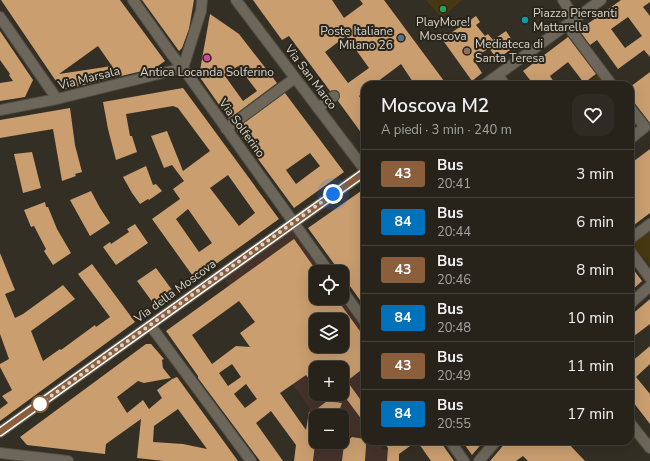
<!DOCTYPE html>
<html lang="it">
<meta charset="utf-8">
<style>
body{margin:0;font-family:"Nunito Sans",sans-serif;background:#2f2b24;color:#f1f3f6;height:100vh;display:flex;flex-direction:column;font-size:15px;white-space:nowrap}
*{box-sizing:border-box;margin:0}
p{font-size:13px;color:#a4a4a3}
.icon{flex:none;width:22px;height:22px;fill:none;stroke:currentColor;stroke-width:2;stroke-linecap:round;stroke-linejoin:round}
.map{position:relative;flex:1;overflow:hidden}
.panel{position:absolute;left:361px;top:81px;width:273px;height:364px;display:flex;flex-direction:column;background:#27231b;border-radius:12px;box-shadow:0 4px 16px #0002,0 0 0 1px #43403a}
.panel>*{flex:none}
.badge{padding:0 8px;border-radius:3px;font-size:14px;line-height:26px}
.buttons{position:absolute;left:309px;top:265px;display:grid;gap:8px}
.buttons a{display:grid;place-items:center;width:40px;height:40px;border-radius:8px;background:#27231b;box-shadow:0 4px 16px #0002,0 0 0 1px #43403a;font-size:20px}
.you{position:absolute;width:20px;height:20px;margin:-10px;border:3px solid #fff;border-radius:50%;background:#1a73e8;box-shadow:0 0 0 6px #1a73e833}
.map>.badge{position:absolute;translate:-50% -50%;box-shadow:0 0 0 2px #fff}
.round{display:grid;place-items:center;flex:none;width:42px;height:42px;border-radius:12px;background:#2f2b24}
.summary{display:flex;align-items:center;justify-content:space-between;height:68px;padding:0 20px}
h1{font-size:19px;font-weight:600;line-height:30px}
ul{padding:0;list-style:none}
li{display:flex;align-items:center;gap:12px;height:48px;padding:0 20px;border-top:1px solid #43403a}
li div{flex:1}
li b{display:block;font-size:15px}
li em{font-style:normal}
li .badge{min-width:44px;font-weight:700;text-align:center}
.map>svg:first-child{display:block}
.commercial{fill:#45322b;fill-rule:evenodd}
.green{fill:#463810}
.building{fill:#ca9e6f;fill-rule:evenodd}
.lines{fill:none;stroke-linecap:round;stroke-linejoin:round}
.minor-casing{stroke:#504c43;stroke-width:12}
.minor{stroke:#6c675a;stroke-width:10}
.line-casing{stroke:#fff;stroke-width:9}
.line{stroke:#8b5e3c;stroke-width:6}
.walk{stroke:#d7d4cd;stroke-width:4;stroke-dasharray:0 7.2}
.leisure-dot{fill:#2e9e5b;stroke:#2a251a;stroke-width:1.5}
.culture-dot{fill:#0f9aa8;stroke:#2a251a;stroke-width:1.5}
.service-dot{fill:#5c6f8a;stroke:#2a251a;stroke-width:1.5}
.education-dot{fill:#8d6e63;stroke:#2a251a;stroke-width:1.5}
.hotel-dot{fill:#d1479c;stroke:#2a251a;stroke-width:1.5}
.stop-dot{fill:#fff;stroke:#8b5e3c;stroke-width:2}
.labels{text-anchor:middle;stroke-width:4;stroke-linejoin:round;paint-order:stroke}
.poi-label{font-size:12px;fill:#d7d4cd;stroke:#2a251a;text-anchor:start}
.street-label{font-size:12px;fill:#d7d4cd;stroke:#2a251a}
</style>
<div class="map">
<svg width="650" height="461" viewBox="0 0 650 461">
<rect width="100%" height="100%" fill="#342f24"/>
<!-- commercial -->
<path class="commercial" d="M294,223L328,272H316V298H342L365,324V441H377L383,449L388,450L387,461H303L309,407L292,384L282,391L240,333L255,322L221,275ZM316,320H342V346H316ZM316,368H342V394H316ZM316,416H342V442H316Z"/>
<!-- green -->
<path class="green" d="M426,0H462L442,18Z
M600,73L609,85H584Z
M650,229V265L635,248L636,239Z"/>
<!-- building -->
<path class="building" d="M1,0H120L165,61L155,68L62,90ZM98,46L112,66L59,74Z
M142,0H194L189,29L182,48L179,51Z
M253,0H332L344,18L363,4L360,0H384L447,85H415L401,64L373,85H365V91L359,96L365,104V138L338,101L340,96L339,92L336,90L330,91L289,36L282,40ZM346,36L369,68L348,83L325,52Z
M621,0H650V2L643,7L650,16V57L644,50L618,69L597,40L590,45L579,30ZM628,17L642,36L625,48L611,29Z
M210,14L239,34L277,83L229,119L199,76ZM238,66L257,91L243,101L225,76Z
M476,16L480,22L476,25L485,36L488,34L493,40L506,31L516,46L503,55L505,57L499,62L489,48L473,59L482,73L472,81L442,39Z
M0,31L33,80L25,97L0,101V83L13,81L9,75L10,74L0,60Z
M568,37L596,74L584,83L568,62L550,76L556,85H534L523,71Z
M650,72V123L630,97V87Z
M183,88L279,219L195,279L152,219L180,199L173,189L184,181L172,165L164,168L151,136L167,131L183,171L210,151L178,108L173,106L126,114L130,136H132L137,152L116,160L108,129L103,102ZM228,175L255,213L239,226L210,188ZM188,209L212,243L199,252L176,219Z
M285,93L344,172L294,208L236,129ZM310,153L320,166L296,184L286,170Z
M70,108L75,145L82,172L75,174L76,176L62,181L53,129L0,138V120Z
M650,149V213L630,228V164Z
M32,152L41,188L23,193L14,154Z
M146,166L153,185L156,184L162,191L149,200L148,199L140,204L132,193L123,177Z
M91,191L100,208L110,223L90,236L70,200Z
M361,191L365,195V307L342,275V272H340L308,228Z
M45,202L46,207H48L57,229L71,253L53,265L44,251L46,249L34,226L31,227L24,210Z
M135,224L148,243L116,265L103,247L110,242L111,244L129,232L127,229Z
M294,239L316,270V298H336L365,338V367L347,381L365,406V424L342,393V368H316V387L306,375L280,393L306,430L309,412H313L327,401L342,403L337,416H316V436L313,461H294L296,445L271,411L256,423L283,461H260L198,378V376L166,331ZM239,301L255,322L240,333L250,347L236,346L212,364L192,335ZM316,320H342V346H316ZM232,364L241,377L228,386L219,373ZM246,384L257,399L245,408L234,394Z
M0,253L15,290L5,294L15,318L23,314L63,285L75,299L31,331L43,361L60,349L61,350L95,325L96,327L110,317L78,274L92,264L135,322L0,421V409L8,403L2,396L12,390L0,367V364L9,359L0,334Z
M630,265L642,281L630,292Z
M156,268L175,294L156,307L137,281Z
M650,299V324L630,339V316Z
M146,344H151L164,359L162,360L163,368L171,378L144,383L138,381L117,397L127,413L143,400L149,409L162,398L157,390L172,379L177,377L238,461H164L137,458L141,419L106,444L105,454L27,445L20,437ZM178,409L191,427L207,449L183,444L153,442L154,426Z
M650,346V364L636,377L650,394V424L630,398V363Z
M352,437L365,439L366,446L365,461H342L344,444Z
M383,441H440L454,461H431L417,441L399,454V461H387L388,448Z
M462,441H484L472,455Z
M507,441H566L585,461H528L523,456L516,461H490Z"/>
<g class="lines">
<defs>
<path id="minor" d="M133,0L172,55L183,68L329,272
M236,0L365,170
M563,0L575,19
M0,17L57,99
M567,25L612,85
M183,68L201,11L202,0
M498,75L505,85
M484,85L601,0
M318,108L334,96
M630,108L645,127L630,139
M0,110L57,99L183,68
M226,129L295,78
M630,239L650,224
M630,251L650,278
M342,290L365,322
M630,304L650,286
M150,325L251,461
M630,423L650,448
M0,432L365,172
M450,441L464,461
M0,453L68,461
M479,461L496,441"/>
</defs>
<!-- minor casing -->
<use href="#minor" class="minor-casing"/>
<!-- minor -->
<use href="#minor" class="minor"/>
</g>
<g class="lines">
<defs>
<path id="line" d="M0,432L365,172"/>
</defs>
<!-- line casing -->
<use href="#line" class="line-casing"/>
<!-- line -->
<use href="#line" class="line"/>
<!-- walk -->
<path class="walk" d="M40,404L333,194"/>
</g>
<!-- markers -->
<circle class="leisure-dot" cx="443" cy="9" r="4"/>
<circle class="culture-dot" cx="525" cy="20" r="4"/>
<circle class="service-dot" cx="401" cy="38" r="4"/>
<circle class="education-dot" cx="467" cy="51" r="4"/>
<circle class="hotel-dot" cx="207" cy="58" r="4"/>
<circle class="stop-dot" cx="40" cy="404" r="8"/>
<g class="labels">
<!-- poi labels -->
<g class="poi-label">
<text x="533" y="17">Piazza Piersanti<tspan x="533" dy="14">Mattarella</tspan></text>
<text x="443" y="26" text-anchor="middle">PlayMore!<tspan x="443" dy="14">Moscova</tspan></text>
<text x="393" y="35" text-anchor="end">Poste Italiane<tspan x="393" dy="14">Milano 26</tspan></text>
<text x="475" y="48">Mediateca di<tspan x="475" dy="14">Santa Teresa</tspan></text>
<text x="207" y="76" text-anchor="middle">Antica Locanda Solferino</text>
</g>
<!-- street labels -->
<g class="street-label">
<text transform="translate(311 77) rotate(53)" y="4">Via San Marco</text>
<text transform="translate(89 78) rotate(-14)" y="4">Via Marsala</text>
<text transform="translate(242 128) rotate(54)" y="4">Via Solferino</text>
<text transform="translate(175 291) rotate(-36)" y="4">Via della Moscova</text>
</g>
</g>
</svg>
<div class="buttons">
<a><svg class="icon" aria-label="locate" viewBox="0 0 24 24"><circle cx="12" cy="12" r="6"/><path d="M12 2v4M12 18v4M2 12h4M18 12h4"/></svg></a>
<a><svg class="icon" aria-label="layers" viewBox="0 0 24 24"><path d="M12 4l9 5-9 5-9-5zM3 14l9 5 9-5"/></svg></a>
<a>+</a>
<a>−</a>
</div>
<div class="you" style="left:333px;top:194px"></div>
<section class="panel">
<div class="summary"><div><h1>Moscova M2</h1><p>A piedi · 3 min · 240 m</p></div><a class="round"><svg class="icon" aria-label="heart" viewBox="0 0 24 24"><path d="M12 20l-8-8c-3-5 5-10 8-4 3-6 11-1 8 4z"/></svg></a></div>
<ul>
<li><span class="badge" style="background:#8b5e3c;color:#fff">43</span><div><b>Bus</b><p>20:41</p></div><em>3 min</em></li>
<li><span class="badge" style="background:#0072bc;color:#fff">84</span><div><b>Bus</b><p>20:44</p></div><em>6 min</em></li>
<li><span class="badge" style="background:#8b5e3c;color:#fff">43</span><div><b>Bus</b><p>20:46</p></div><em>8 min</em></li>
<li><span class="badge" style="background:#0072bc;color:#fff">84</span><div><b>Bus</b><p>20:48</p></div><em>10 min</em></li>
<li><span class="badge" style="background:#8b5e3c;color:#fff">43</span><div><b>Bus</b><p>20:49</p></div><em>11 min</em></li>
<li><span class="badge" style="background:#0072bc;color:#fff">84</span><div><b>Bus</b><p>20:55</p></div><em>17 min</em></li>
</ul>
</section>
</div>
